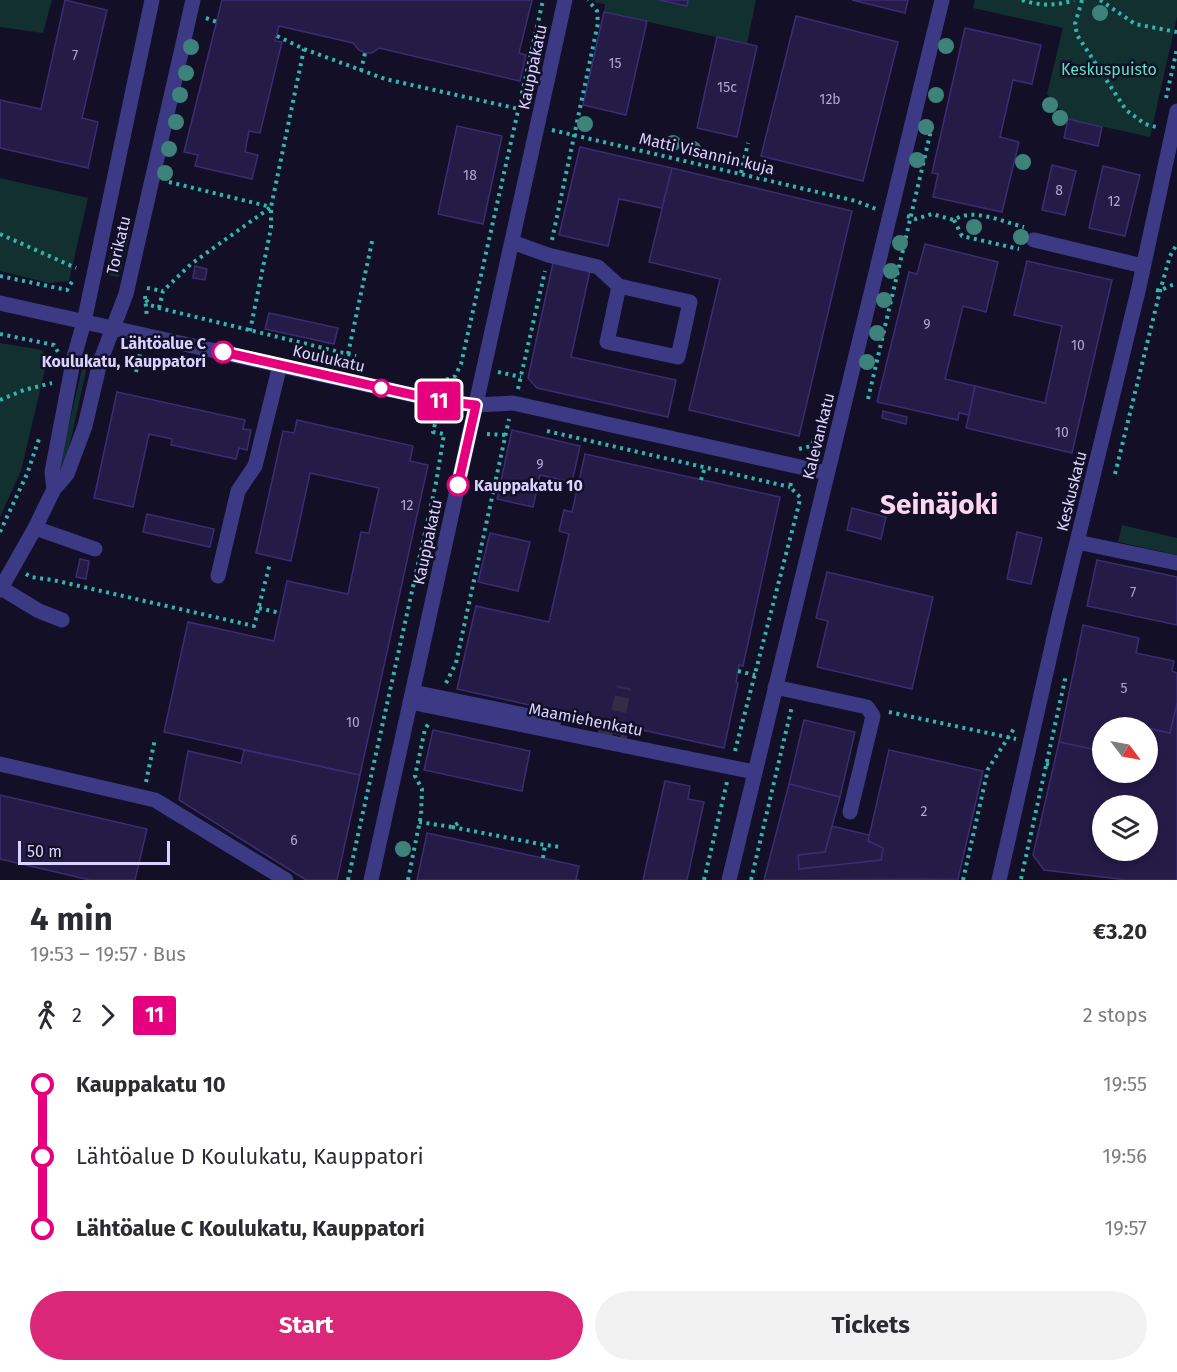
<!DOCTYPE html>
<meta charset="utf-8">
<style>
body{margin:0;font-family:"Fira Sans",sans-serif;background:#f2f2f3;color:#2b2b33;height:100vh;display:flex;flex-direction:column;font-size:22px;white-space:nowrap}
*{box-sizing:border-box;margin:0}
p{font-size:20px;color:#7c7c81}
.icon{flex:none;width:33px;height:33px;fill:none;stroke:currentColor;stroke-width:2;stroke-linecap:round;stroke-linejoin:round}
.map{position:relative;height:880px;overflow:hidden}
.sheet{display:flex;flex-direction:column;background:#fff;flex:1}
.sheet>*{flex:none}
.badge{padding:0 12px;border-radius:4px;font-size:21px;line-height:39px}
.needle{width:39px;rotate:122deg}
.controls{position:absolute;left:1092px;top:717px;display:grid;gap:12px}
.controls a{display:grid;place-items:center;width:66px;height:66px;border-radius:50%;background:#fff;box-shadow:0 3px 9px #0003;font-size:30px}
.scale{position:absolute;left:18px;bottom:15px;width:152px;box-sizing:border-box;padding-left:6px;border:3px solid #d9d4ff;border-top:0;font-size:16px;line-height:21px;white-space:nowrap;color:#d9d4ff;-webkit-text-stroke:4px #130f26;paint-order:stroke}
.map>.badge{position:absolute;translate:-50% -50%;box-shadow:0 0 0 3px #fff}
.legs{display:flex;align-items:center;gap:9px;height:66px;padding:0 30px;font-size:20px}
.legs p{margin-inline-start:auto}
.summary{display:flex;align-items:center;justify-content:space-between;height:102px;padding:0 30px}
h1{font-size:33px;font-weight:700;line-height:45px}
.button{display:flex;gap:12px;margin-top:auto;padding:12px 30px}
.button a{flex:1;height:69px;border-radius:36px;background:#db2777;color:#fff;font-size:24px;font-weight:700;line-height:69px;text-align:center}
.button a+a{background:#f2f2f3;color:#2b2b33}
ul{padding:0 30px;list-style:none}
li{display:flex;align-items:center;gap:21px;height:72px;font-size:22px}
li i{display:grid;place-items:center;width:9px;height:100%;margin:0 8px;background:currentColor}
li i::after{content:'';width:15px;height:15px;margin:-8px;border:4px solid;border-radius:50%;background:#fff}
li p{margin-inline-start:auto}
li:first-child i{background:linear-gradient(#0000 50%,currentColor 0)}
li:last-child i{background:linear-gradient(currentColor 50%,#0000 0)}
.map>svg:first-child{display:block}
.green{fill:#12302f}
.building{fill:#241b47;stroke:#3b2d73;stroke-width:1.5;fill-rule:evenodd}
.lines{fill:none;stroke-linecap:round;stroke-linejoin:round}
.minor-tunnel{stroke:#312d47;stroke-width:15;stroke-dasharray:15 8;stroke-linecap:butt}
.path{stroke:#2fb8b0;stroke-width:4;stroke-dasharray:3 4.5;stroke-linecap:butt}
.minor{stroke:#3d3a85;stroke-width:15}
.tree{fill:#3d827b}
.line-1-casing{stroke:#fff;stroke-width:14}
.line-1{stroke:#e6007e;stroke-width:9}
.stop-1-dot{fill:#fff;stroke:#e6007e;stroke-width:3}
.labels{text-anchor:middle;stroke-width:5;stroke-linejoin:round;paint-order:stroke}
.number-label{font-size:14px;fill:#aca6d1}
.street-label{font-size:16px;fill:#d9d4ff;stroke:#130f26}
.park-label{font-size:16px;fill:#5fe0c0;stroke:#130f26}
.stop-label{font-size:16px;font-weight:bold;fill:#d9d4ff;stroke:#130f26;text-anchor:end}
.town-label{font-size:28px;font-weight:bold;fill:#ffd6f0;stroke:#130f26}
</style>
<div class="map">
<svg width="1177" height="880" viewBox="0 0 1177 880">
<rect width="100%" height="100%" fill="#130f26"/>
<!-- green -->
<path class="green" d="M0,0H52L43,33L0,27Z
M595,0H756L747,44L604,12L605,4L595,3Z
M975,0H1177V17L1150,137L1068,119L1047,94L1063,28L973,8Z
M0,178L88,198L69,281L49,283L0,271Z
M117,229L130,233L119,277L105,275Z
M0,343L42,350L47,361L21,471L0,517Z
M83,365L87,367L67,456L61,473L59,465Z
M1122,525L1177,538V555L1118,542Z"/>
<!-- building -->
<path class="building" d="M65,0L107,10L82,118L98,122L88,168L0,148V100L41,109Z
M222,0H532L519,53L526,55L520,81L379,48L372,53H365L359,50L353,43L279,26L275,41L282,42L260,133L249,131L245,152L258,155L252,179L195,166L198,155L184,152Z
M659,0H688L687,6Z
M852,0H908L905,13Z
M604,12L647,21L626,115L583,105Z
M796,16L898,42L863,181L761,156Z
M965,28L1041,45L1032,84L1013,80L1000,137L1019,142L1002,212L933,197L938,174L932,173Z
M717,37L757,46L737,137L697,128Z
M1068,119L1102,127L1098,146L1064,138Z
M457,126L502,136L483,224L438,214Z
M580,147L672,168L662,208L619,199L608,246L559,235Z
M1052,165L1076,171L1065,215L1042,210Z
M1103,166L1140,175L1125,236L1089,228Z
M672,168L852,211L799,436L689,410L720,279L649,262Z
M925,244L998,262L986,312L963,306L945,379L975,386L969,415L959,413L958,420L877,402L909,272L917,274Z
M1027,261L1112,280L1072,453L966,428L975,386L1045,403L1062,326L1014,315Z
M553,263L590,271L571,357L676,380L668,417L537,388L528,378Z
M195,266L207,269L205,280L193,278Z
M269,313L338,328L334,344L265,329Z
M117,392L245,420L243,429L251,430L247,450L239,448L236,459L171,445L172,439L149,434L133,507L94,498Z
M883,411L907,417L906,424L882,418Z
M297,420L413,446L410,461L428,465L360,775L164,732L188,622L274,641L287,581L348,594L361,532L369,533L379,488L310,473L291,561L256,553L283,431L294,433Z
M512,430L580,446L572,482L540,475L533,507L497,499Z
M585,454L780,497L743,666L739,665L738,671L736,682L738,683L724,748L457,689L476,606L549,622L569,534L559,531L564,510L572,512Z
M852,508L886,517L881,539L847,530Z
M147,514L214,529L210,547L143,532Z
M1017,532L1042,538L1031,584L1007,579Z
M490,533L530,542L518,591L478,582Z
M80,559L89,561L86,579L76,577Z
M1097,560L1177,577V625L1087,606Z
M827,572L933,597L912,689L817,667L828,621L816,618Z
M1083,625L1139,638L1136,653L1174,661L1172,671L1177,673V703L1170,733L1136,726V728H1102V751L1059,742Z
M1177,703V880H1127L1044,870L1033,855L1059,742L1102,751V772H1148V728L1170,733ZM1102,806H1148V850H1102Z
M804,720L855,732L840,797L789,784Z
M433,730L530,751L522,791L424,770Z
M244,750L360,775L337,880H306L179,800L188,751L241,763Z
M889,750L983,771L958,879L764,880L789,784L840,797L825,852L798,855L799,869L881,860L883,848L868,841Z
M665,781L690,786L688,799L704,802L687,880H643Z
M0,795L147,829L135,880H90L0,859Z
M832,826L869,835L868,841L883,848L881,860L799,869L798,855L825,852Z
M427,833L579,866L576,879L579,880H417Z"/>
<g class="lines">
<!-- minor-tunnel -->
<path class="minor-tunnel" d="M598,731L627,737
M614,734L624,687"/>
<!-- path -->
<path class="path" d="M1022,0C1039,6 1057,6 1074,0
M1082,0L1075,24L1077,35L1126,110L1145,124L1156,127
M1100,0L1135,24L1177,32
M206,18L217,22
M277,36L304,49L385,79L519,109
M361,71L365,53
M1166,98L1177,49
M552,130L856,201L876,209
M741,173L748,143
M169,182L271,207
M907,216L916,219L932,214L954,220C972,207 1003,222 1024,227
M954,220L962,236L1019,249
M0,234L76,268
M552,240L598,23L597,11L588,0
M0,276L67,290L73,280
M147,288L163,291
M1156,290C1164,292 1169,283 1177,285
M145,296L147,318
M146,300L150,305L159,308L356,356
M159,308L163,291L191,264L271,207
M250,331L271,228V207L304,49
M0,334L54,345L58,352
M348,354L373,237
M136,372L141,349
M498,372L521,377
M443,385V381L455,376L461,364L543,0
M518,389L545,271
M868,399L932,126
M0,400L24,390L52,383
M547,431L790,487
M487,434L506,435
M799,449L811,446L817,435
M1115,474L1160,291L1170,256L1177,244
M701,480L705,467
M0,532L27,474L40,436
M26,574L31,577L53,580L254,626L270,563
M259,608L280,613
M738,671L755,675
M446,683L456,663L509,419
M889,712L1016,739
M735,751L799,504L800,497L790,487L791,483
M1046,764L1053,765
M146,782L155,739
M419,822L452,827L460,822
M452,827L545,845L561,847
M543,858L545,845
M1021,879L1066,675
M348,880L436,483L444,434L433,432L437,416
M408,880L421,815L422,789L415,776L425,729L429,723
M704,880L727,782
M751,880L792,706
M963,880L988,769L1015,727"/>
<!-- minor -->
<path class="minor" d="M1034,240L1143,266
M512,242L548,255L598,267L619,286L607,342L678,357L690,302L619,286
M0,303L440,401L476,405L513,403L827,473
M54,489L52,472L74,357L84,322L152,0
M35,528L95,549
M1077,542L1177,563
M218,576L238,491L255,466L280,365
M1,588L39,611L62,620
M0,590L35,528L54,489L67,474L85,426L100,362L126,294L193,0
M775,687L867,707L873,716L850,812
M413,692L554,721
M410,702L754,772
M0,764L155,800L286,880
M371,880L565,0
M729,880L942,0
M999,880L1058,620L1139,287L1177,111"/>
</g>
<!-- trees -->
<g class="tree">
<circle cx="1100" cy="13" r="8"/>
<circle cx="946" cy="46" r="8"/>
<circle cx="191" cy="47" r="8"/>
<circle cx="186" cy="73" r="8"/>
<circle cx="180" cy="95" r="8"/>
<circle cx="936" cy="95" r="8"/>
<circle cx="1050" cy="105" r="8"/>
<circle cx="1060" cy="118" r="8"/>
<circle cx="176" cy="122" r="8"/>
<circle cx="585" cy="124" r="8"/>
<circle cx="926" cy="127" r="8"/>
<circle cx="673" cy="143" r="8"/>
<circle cx="169" cy="149" r="8"/>
<circle cx="693" cy="149" r="8"/>
<circle cx="917" cy="160" r="8"/>
<circle cx="1023" cy="162" r="8"/>
<circle cx="165" cy="173" r="8"/>
<circle cx="974" cy="227" r="8"/>
<circle cx="1021" cy="237" r="8"/>
<circle cx="900" cy="243" r="8"/>
<circle cx="891" cy="271" r="8"/>
<circle cx="884" cy="300" r="8"/>
<circle cx="877" cy="333" r="8"/>
<circle cx="867" cy="362" r="8"/>
<circle cx="403" cy="849" r="8"/>
</g>
<g class="lines">
<defs>
<path id="line-1" d="M223,352L440,401L476,405L458,485"/>
</defs>
<!-- line-1 casing -->
<use href="#line-1" class="line-1-casing"/>
<!-- line-1 -->
<use href="#line-1" class="line-1"/>
</g>
<!-- markers -->
<g class="stop-1-dot">
<circle cx="223" cy="352" r="10"/>
<circle cx="381" cy="388" r="8"/>
<circle cx="458" cy="485" r="10"/>
</g>
<g class="labels">
<!-- number labels -->
<g class="number-label">
<text x="75" y="60">7</text>
<text x="615" y="68">15</text>
<text x="727" y="92">15c</text>
<text x="830" y="104">12b</text>
<text x="470" y="180">18</text>
<text x="1059" y="195">8</text>
<text x="1114" y="206">12</text>
<text x="927" y="329">9</text>
<text x="1078" y="350">10</text>
<text x="1062" y="437">10</text>
<text x="540" y="469">9</text>
<text x="407" y="510">12</text>
<text x="1133" y="597">7</text>
<text x="1124" y="693">5</text>
<text x="353" y="727">10</text>
<text x="924" y="816">2</text>
<text x="294" y="845">6</text>
</g>
<!-- street labels -->
<g class="street-label">
<text transform="translate(532 67) rotate(-78)" y="6">Kauppakatu</text>
<text transform="translate(707 153) rotate(13)" y="6">Matti Visannin kuja</text>
<text transform="translate(118 245) rotate(-77)" y="6">Torikatu</text>
<text transform="translate(329 358) rotate(13)" y="6">Koulukatu</text>
<text transform="translate(818 436) rotate(-76)" y="6">Kalevankatu</text>
<text transform="translate(1071 491) rotate(-76)" y="6">Keskuskatu</text>
<text transform="translate(427 542) rotate(-78)" y="6">Kauppakatu</text>
<text transform="translate(586 719) rotate(11)" y="6">Maamiehenkatu</text>
</g>
<!-- park labels -->
<g class="park-label">
<text x="1109" y="75">Keskuspuisto</text>
</g>
<!-- stop labels -->
<g class="stop-label">
<text x="206" y="349">Lähtöalue C<tspan x="206" dy="18">Koulukatu, Kauppatori</tspan></text>
<text x="474" y="491" text-anchor="start">Kauppakatu 10</text>
</g>
<!-- town labels -->
<g class="town-label">
<text x="939" y="514">Seinäjoki</text>
</g>
</g>
</svg>
<div class="controls">
<a><svg class="needle" viewBox="-14 -14 28 28"><path d="M0-13l5 13h-10z" fill="#e53935"/><path d="M0 13l5-13h-10z" fill="#7c7c81"/></svg></a>
<a><svg class="icon" aria-label="layers" viewBox="0 0 24 24"><path d="M12 4l9 5-9 5-9-5zM3 14l9 5 9-5"/></svg></a>
</div>
<div class="scale">50 m</div>
<b class="badge" style="left:439px;top:401px;background:#e6007e;color:#fff">11</b>
</div>
<section class="sheet">
<div class="summary"><div><h1>4 min</h1><p>19:53 – 19:57 · Bus</p></div><b>€3.20</b></div>
<div class="legs"><svg class="icon" aria-label="walk" viewBox="0 0 24 24"><circle cx="13" cy="4" r="2"/><path d="M13 8l-2 6 4 7M11 14l-3 7M7 12l3-4h3l4 4"/></svg>2<svg class="icon" aria-label="forward" viewBox="0 0 24 24"><path d="M9 5l7 7-7 7"/></svg><b class="badge" style="background:#e6007e;color:#fff">11</b><p>2 stops</p></div>
<ul>
<li><i style="color:#e6007e"></i><b>Kauppakatu 10</b><p>19:55</p></li>
<li><i style="color:#e6007e"></i><span>Lähtöalue D Koulukatu, Kauppatori</span><p>19:56</p></li>
<li><i style="color:#e6007e"></i><b>Lähtöalue C Koulukatu, Kauppatori</b><p>19:57</p></li>
</ul>
<div class="button"><a>Start</a><a>Tickets</a></div>
</section>
